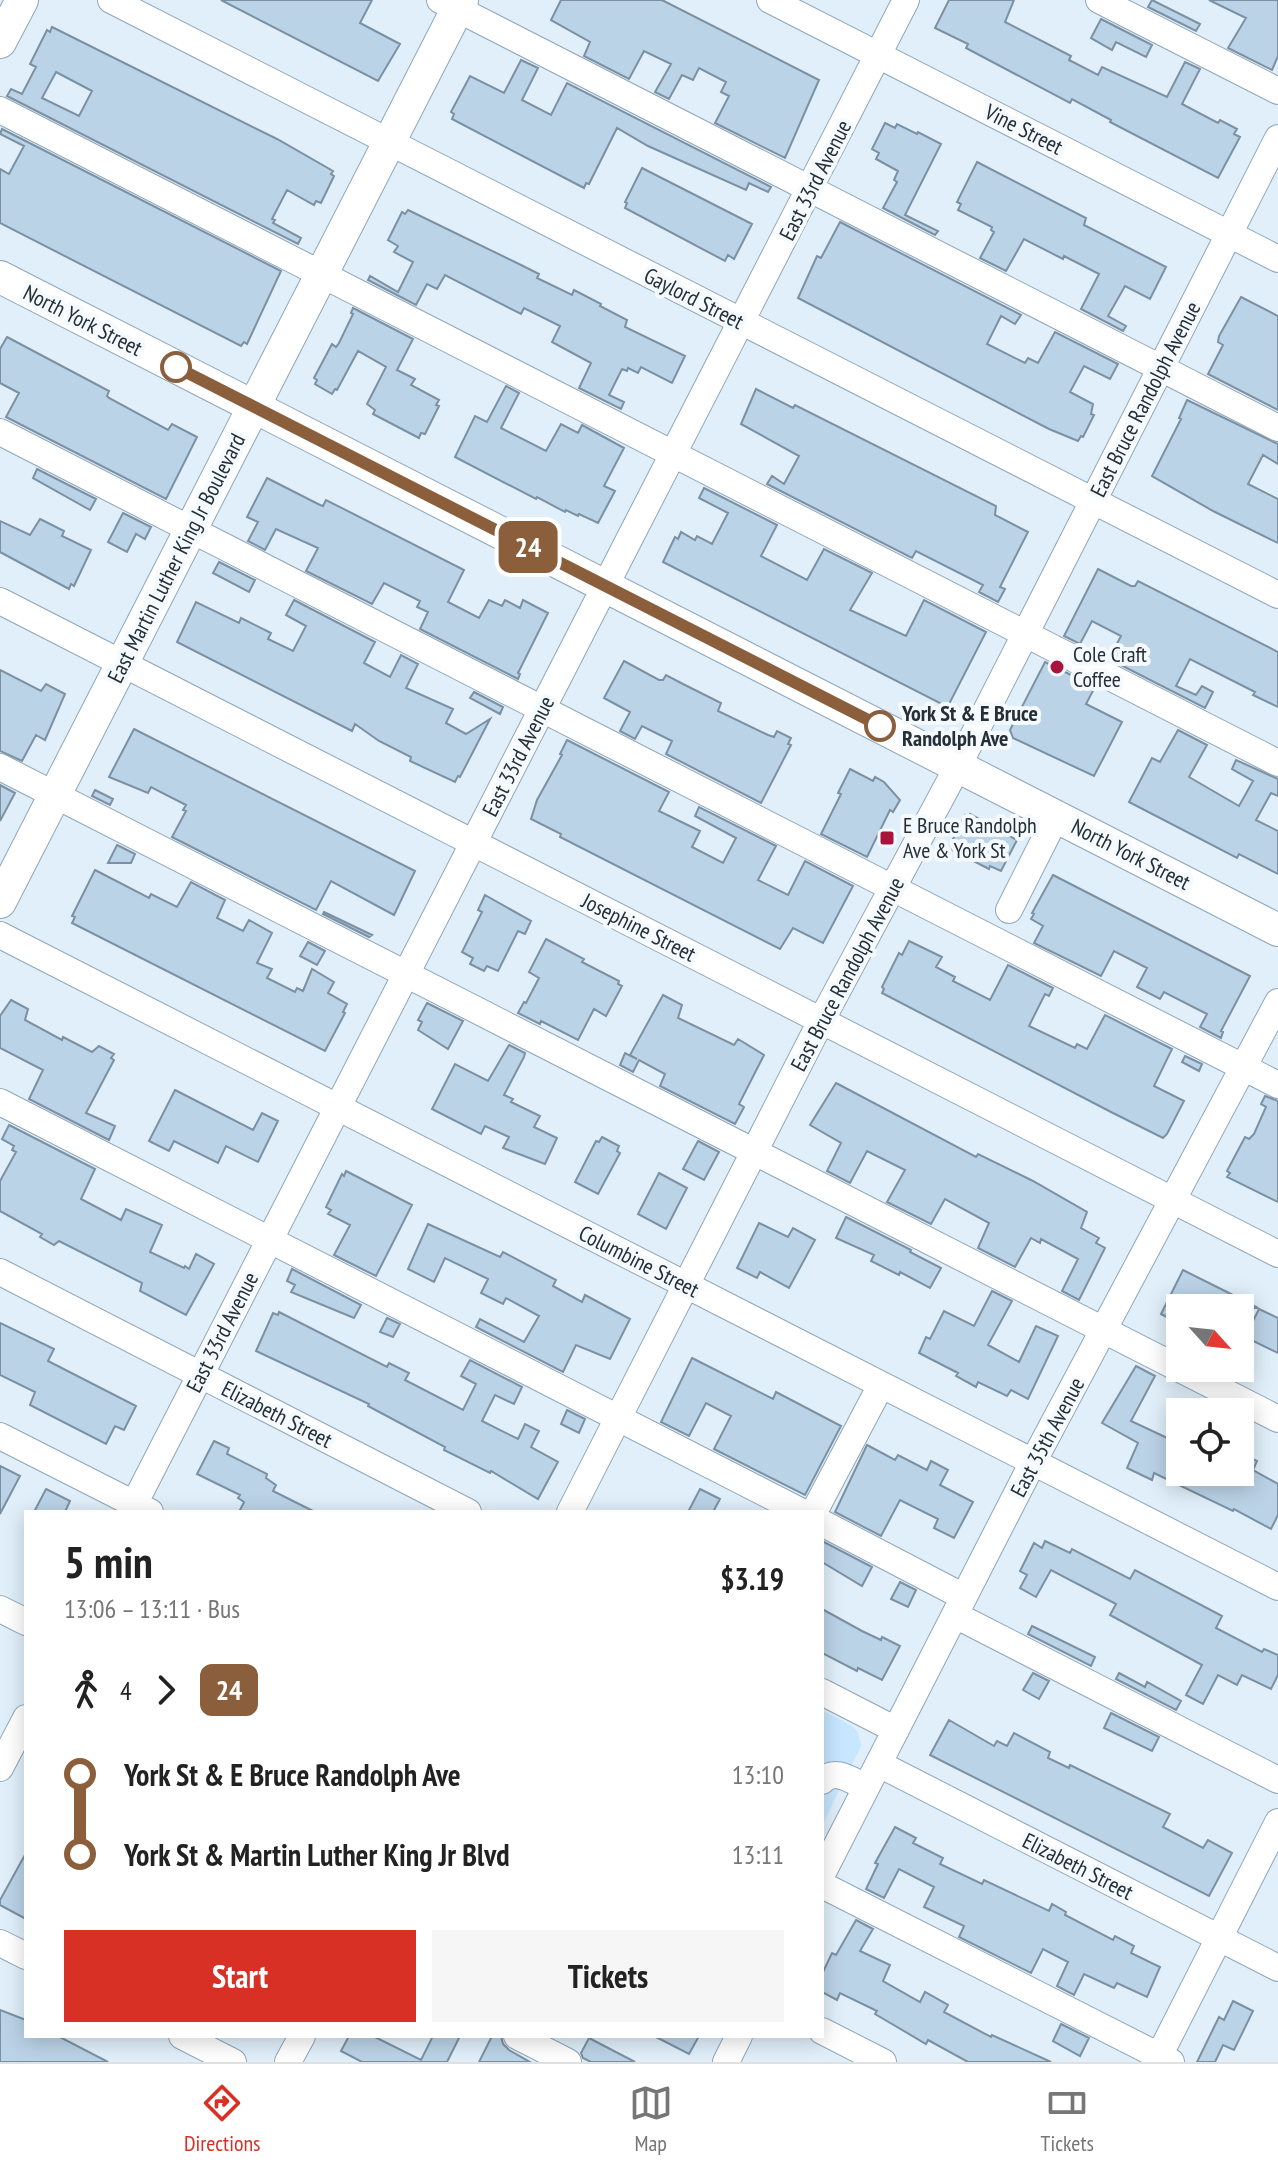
<!DOCTYPE html>
<meta charset="utf-8">
<style>
body{margin:0;font-family:"PT Sans Narrow",sans-serif;background:#f6f6f6;color:#222;height:100vh;display:flex;flex-direction:column;font-size:30px;white-space:nowrap}
*{box-sizing:border-box;margin:0}
p{font-size:26px;color:#767676}
.icon{flex:none;width:44px;height:44px;fill:none;stroke:currentColor;stroke-width:2;stroke-linecap:round;stroke-linejoin:round}
.map{position:relative;flex:1;overflow:hidden}
.details{position:absolute;left:24px;top:1510px;width:800px;height:528px;display:flex;flex-direction:column;background:#fff;border-radius:0px;box-shadow:0 4px 20px #0003}
.details>*{flex:none}
.badge{padding:0 16px;border-radius:12px;font-size:28px;line-height:52px}
.needle{width:52px;rotate:117deg}
.buttons{position:absolute;left:1166px;top:1294px;display:grid;gap:16px}
.buttons a{display:grid;place-items:center;width:88px;height:88px;border-radius:0px;background:#fff;box-shadow:0 4px 20px #0003;font-size:40px}
.map>.badge{position:absolute;translate:-50% -50%;box-shadow:0 0 0 4px #fff}
.legs{display:flex;align-items:center;gap:12px;height:88px;padding:0 40px;font-size:26px}
.legs p{margin-inline-start:auto}
.headline{display:flex;align-items:center;justify-content:space-between;height:136px;padding:0 40px}
h1{font-size:44px;font-weight:800;line-height:60px}
.action{display:flex;gap:16px;margin-top:auto;padding:16px 40px}
.action a{flex:1;height:92px;border-radius:0px;background:#d93025;color:#fff;font-size:32px;font-weight:800;line-height:92px;text-align:center}
.action a+a{background:#f6f6f6;color:#222}
ul{padding:0 40px;list-style:none}
li{display:flex;align-items:center;gap:28px;height:80px;font-size:30px}
li i{display:grid;place-items:center;width:12px;height:100%;margin:0 10px;background:currentColor}
li i::after{content:'';width:20px;height:20px;margin:-10px;border:6px solid;border-radius:50%;background:#fff}
li p{margin-inline-start:auto}
li:first-child i{background:linear-gradient(#0000 50%,currentColor 0)}
li:last-child i{background:linear-gradient(currentColor 50%,#0000 0)}
.menu{display:flex;justify-content:space-around;align-items:center;height:112px;border-top:2px solid #e0e0e0;background:#fff;font-size:22px;color:#767676}
.menu a{display:grid;justify-items:center;gap:4px}
.menu .current{color:#d93025}
.map>svg:first-child{display:block}
.built{fill:#c7e6ff}
.building{fill:#bbd3e7;stroke:#7b91a3;stroke-width:2;fill-rule:evenodd}
.lines{fill:none;stroke-linecap:round;stroke-linejoin:round}
.minor-casing{stroke:#8fa6b9;stroke-width:28}
.major-casing{stroke:#8fa6b9;stroke-width:34}
.minor{stroke:#fff;stroke-width:26}
.major{stroke:#fff;stroke-width:32}
.line-1-casing{stroke:#fff;stroke-width:18}
.line-1{stroke:#8b5e3c;stroke-width:12}
.stop-1-dot{fill:#fff;stroke:#8b5e3c;stroke-width:4}
.poi-dot{fill:#aa133c;stroke:#f5fafe;stroke-width:3}
.labels{text-anchor:middle;stroke-width:8;stroke-linejoin:round;paint-order:stroke}
.street-label{font-size:22px;fill:#252f36;stroke:#f5fafe}
.poi-label{font-size:22px;fill:#252f36;stroke:#f5fafe;text-anchor:start}
.stop-label{font-size:22px;font-weight:bold;fill:#252f36;stroke:#f5fafe;text-anchor:start}
</style>
<div class="map">
<svg width="1278" height="2062" viewBox="0 0 1278 2062">
<rect width="100%" height="100%" fill="#e0effa"/>
<!-- built -->
<path class="built" d="M822,1710L852,1726L858,1732L861,1746L822,1826Z"/>
<!-- building -->
<path class="building" d="M221,0H372L360,23L400,44L378,81Z
M561,0H662L819,80L785,158L715,123L729,96L721,92L726,82L699,68L693,80L682,75L669,99L655,92L671,64L644,51L629,79L584,56L590,42L551,20Z
M949,0H1014L1005,22L1071,56L1069,60L1098,75L1102,67L1167,97L1185,62L1200,69L1182,104L1218,123L1220,120L1237,129L1234,134L1240,137L1218,178L1110,122L1111,120L1072,99L1070,103L966,48L968,44L935,28Z
M1152,0L1200,24L1196,31L1148,7Z
M1209,0H1278V56L1272,70L1228,48L1246,18Z
M1101,19L1152,45L1146,57L1116,42L1112,50L1091,38Z
M52,27L277,139L333,171L331,174L334,176L321,203L316,201L314,205L287,190L272,219L275,220L273,223L301,238L298,244L7,96L11,89L22,94L36,67L30,64L47,30L50,32ZM56,72L92,91L79,116L42,98Z
M521,60L538,68L522,100L551,115L567,83L771,187L768,192L749,183L746,190L648,146L617,128L589,184L586,183L584,188L452,119L454,114L451,112L470,76L504,93Z
M885,123L895,128L897,124L917,134L918,132L941,144L905,215L938,231L935,235L883,208L897,182L894,180L898,171L876,159L879,153L872,149Z
M2,129L281,271L247,344L244,342L241,346L0,223V169L9,174L24,146L0,134Z
M977,162L1086,218L1084,225L1166,267L1150,299L1125,286L1108,316L1126,326L1123,331L1081,309L1099,274L1064,256L1063,259L1024,239L1006,271L980,258L994,232L991,230L992,227L958,210L961,204L957,202Z
M642,168L752,224L734,259L728,255L725,261L625,208L627,203L625,202Z
M408,210L519,264L539,274L537,278L572,295L574,290L601,304L600,306L627,320L625,327L685,356L672,383L641,367L638,373L628,368L627,371L622,369L609,395L624,402L621,409L579,388L591,363L552,342L560,326L524,308L521,314L445,275L437,289L427,284L416,305L368,280L370,276L398,292L413,262L394,252L398,246L388,240L402,212L405,214Z
M840,222L1021,315L1015,324L1001,316L987,344L1025,363L1028,358L1038,363L1055,332L1118,364L1110,379L1084,366L1070,392L1093,404L1091,414L1094,415L1083,437L1081,436L1078,441L1049,429L798,298L817,256L821,258Z
M1241,297L1278,316V410L1208,374L1223,345L1218,342L1219,336Z
M353,308L413,339L397,370L415,379L411,385L439,400L436,405L439,406L425,434L421,433L419,438L373,414L375,410L367,404L386,367L358,351L337,390L335,389L332,394L315,384L317,380L314,378L332,344L336,347L339,343L353,314L351,313Z
M7,337L109,391L107,396L109,398L168,430L172,424L197,437L166,499L6,417L19,393L0,383V349Z
M506,386L519,393L501,428L546,451L561,424L578,433L582,425L624,448L604,486L615,491L598,523L579,514L578,516L566,510L565,512L537,497L536,499L455,457L475,416L487,422Z
M756,389L793,408L795,405L996,506L995,515L1028,532L1000,587L1005,589L998,602L979,592L983,585L916,551L912,558L767,484L772,476L784,484L799,456L741,424Z
M1187,400L1278,444V464L1263,455L1248,484L1278,499V543L1213,511L1152,476L1181,419L1179,418Z
M37,469L96,499L90,510L33,478Z
M267,478L320,505L323,506L326,500L464,570L448,602L479,618L489,600L502,606L505,600L520,608L523,600L548,613L518,673L520,674L518,679L420,629L428,612L417,607L420,601L384,583L372,604L306,571L318,548L276,529L265,550L248,541L258,522L247,517Z
M704,488L777,525L761,556L807,580L824,549L872,573L850,610L906,636L924,600L986,632L946,710L940,703L663,562L675,537L678,539L681,532L695,540L697,536L712,544L728,513L699,498Z
M123,513L151,527L145,539L136,534L127,552L108,542Z
M40,519L64,531L62,536L91,550L74,586L71,584L69,589L0,552V521L30,535Z
M219,562L255,580L249,592L213,573Z
M1098,569L1131,586H1135L1138,581L1278,652V707L1253,695L1255,692L1190,659L1176,686L1196,695L1202,686L1213,692L1205,708L1109,659L1121,636L1092,621L1080,644L1064,636Z
M294,600L375,642L364,663L390,677L401,655L418,664L406,688L453,709L446,723L466,734L490,719L460,777L458,776L455,782L410,761L411,757L379,741L355,724L352,731L177,642L196,602L239,623L241,618L271,633L268,639L293,651L306,626L286,615Z
M624,661L659,680H663L666,675L683,684L721,703L718,711L768,735L774,737L777,731L791,738L788,744L791,745L761,803L666,754L672,741L642,726L635,739L620,731L630,712L604,698Z
M1045,662L1095,687L1086,704L1122,722L1094,776L1013,738L1010,730Z
M0,670L41,691L46,684L65,694L45,740L36,735L22,761L0,751Z
M474,692L503,707L500,714L470,698Z
M134,729L415,871L394,915L331,881L316,910L172,837L186,811L183,810L186,805L151,787L148,793L109,777Z
M1178,730L1207,745L1189,777L1239,806L1253,781L1232,769L1236,760L1278,779V796L1271,793L1256,820L1278,831V874L1239,854L1237,858L1129,802L1152,758L1160,762Z
M567,740L669,792L659,811L700,831L692,847L723,863L736,838L695,816L699,807L776,846L758,880L788,895L805,861L853,886L823,943L793,928L780,949L560,837L561,834L531,819L537,800L562,755L560,754Z
M850,769L873,781L875,777L884,782L900,800L893,812L890,810L867,857L821,834L841,794L838,793Z
M0,785L15,793L0,821Z
M95,790L113,799L110,805L92,796Z
M970,814L1017,840L1001,871L990,866L989,869L952,850L955,841L953,839L965,815L968,817Z
M117,845L135,854L131,863H108Z
M95,870L149,898L151,894L177,907L191,882L225,900L217,918L243,931L249,920L272,933L257,963L272,969L267,978L295,992L297,988L303,991L312,969L334,982L328,993L347,1004L343,1012L345,1013L325,1051L72,923L75,917L72,916Z
M1053,875L1250,976L1221,1031L1223,1032L1221,1038L1200,1027L1207,1014L1164,992L1160,999L1137,987L1147,968L1114,951L1101,976L1034,943L1043,926L1031,919L1034,914L1032,913Z
M485,895L531,921L525,934L518,931L498,971L487,966L484,971L470,964L473,958L462,952L482,912L478,910Z
M324,912L372,935L369,937L323,914Z
M546,939L584,959L582,962L619,981L618,984L622,986L606,1016L594,1009L578,1040L541,1021L540,1024L518,1013L524,1002L526,1003L539,978L529,972Z
M909,941L942,957L936,967L955,977L953,981L990,1000L1008,965L1053,988L1049,996L1045,994L1029,1026L1075,1048L1077,1044L1087,1049L1105,1015L1172,1049L1154,1086L1184,1101L1167,1134L1163,1138L1111,1112L882,993L884,989L882,987L899,953L902,955Z
M308,942L325,951L317,965L300,956Z
M663,995L682,1005L678,1018L734,1045L738,1039L764,1055L739,1104L744,1107L735,1124L660,1086L665,1074L639,1060L633,1072L620,1065L625,1053L637,1059L630,1055Z
M11,1000L28,1009L25,1020L62,1040L63,1037L92,1052L99,1046L114,1054L111,1058L114,1060L86,1113L115,1126L109,1140L29,1099L43,1070L0,1048V1016Z
M427,1003L463,1021L448,1049L418,1030L422,1022L418,1020Z
M509,1045L525,1053L524,1057L504,1095L513,1099L511,1102L540,1116L534,1127L557,1138L545,1164L503,1148L509,1137L485,1126L481,1134L432,1109L455,1064L488,1081Z
M1185,1056L1202,1064L1199,1071L1182,1062Z
M836,1083L976,1157L978,1154L1033,1181L1087,1212L1081,1228L1099,1238L1096,1243L1105,1248L1079,1300L1062,1291L1078,1259L1041,1239L1040,1243L1031,1238L1015,1267L978,1248L989,1223L945,1199L931,1224L887,1202L905,1170L867,1151L850,1183L827,1171L841,1143L810,1125Z
M175,1090L253,1130L262,1113L278,1121L258,1162L226,1146L218,1163L174,1141L169,1151L149,1141Z
M1265,1096L1278,1101V1202L1227,1177L1230,1173L1227,1171L1245,1137L1249,1139L1254,1134L1266,1107L1261,1104Z
M9,1125L95,1169L81,1199L121,1220L126,1209L162,1225L150,1252L184,1268L185,1266L189,1269L196,1254L214,1264L186,1315L140,1291L142,1283L59,1241L54,1245L40,1237L42,1234L0,1211V1181L16,1152L12,1150L14,1146L2,1139Z
M602,1137L619,1146L617,1151L620,1153L598,1194L575,1182L596,1141L599,1142Z
M698,1141L719,1152L704,1180L683,1169Z
M346,1171L412,1205L376,1276L334,1255L350,1225L328,1214L331,1210L326,1207L342,1174L344,1176Z
M659,1173L687,1188L666,1229L638,1214Z
M846,1217L911,1250L910,1252L941,1268L930,1288L900,1272L899,1275L871,1261L874,1255L836,1238Z
M759,1223L788,1237L793,1228L815,1240L789,1288L760,1272L757,1278L737,1268Z
M428,1224L500,1257L503,1252L556,1280L553,1286L582,1302L585,1295L630,1319L610,1359L576,1345L563,1372L476,1327L480,1319L524,1342L539,1316L506,1298L503,1304L481,1293L488,1279L445,1258L434,1282L408,1269Z
M292,1269L361,1305L354,1318L291,1292L295,1285L287,1281Z
M1183,1270L1237,1297L1258,1308H1180V1324L1161,1314Z
M992,1291L1012,1301L988,1345L1019,1362L1036,1326L1058,1336L1028,1399L1011,1390L1007,1396L978,1382L976,1387L956,1376L958,1373L919,1353L926,1337L930,1339L944,1311L974,1326Z
M1259,1309L1278,1318V1353L1245,1337Z
M279,1312L387,1367L389,1363L409,1373L405,1380L463,1410L476,1384L461,1376L470,1360L522,1387L514,1404L495,1395L482,1421L518,1439L525,1424L539,1431L531,1447L558,1462L538,1499L491,1471L490,1473L444,1450L445,1447L368,1406L369,1404L256,1351L273,1313L278,1315Z
M387,1318L400,1324L393,1337L380,1332Z
M0,1323L54,1349L48,1361L136,1406L124,1430L115,1426L106,1444L30,1405L35,1392L0,1375Z
M692,1358L773,1399L776,1392L841,1426L805,1495L714,1449L731,1416L706,1403L689,1436L661,1422Z
M1136,1366L1155,1376L1131,1421L1180,1444V1472H1240V1453L1257,1461L1253,1470L1278,1484V1515L1271,1529L1234,1509L1233,1511L1154,1473L1152,1480L1127,1468L1138,1443L1102,1423Z
M567,1410L585,1419L579,1433L561,1424Z
M214,1441L229,1448L227,1454L267,1474L266,1478L276,1485L273,1491L315,1512H239L244,1502L238,1498L240,1495L197,1474Z
M867,1445L895,1460L898,1455L927,1470L931,1461L948,1470L940,1485L973,1502L954,1538L934,1528L938,1519L900,1500L881,1536L835,1512Z
M0,1466L20,1476L0,1514Z
M46,1489L70,1501L65,1512H34Z
M700,1489L720,1499L713,1512H688Z
M822,1541L872,1567L862,1586L822,1562Z
M1045,1541L1070,1553L1072,1549L1130,1579L1135,1570L1222,1616L1216,1628L1262,1652L1264,1649L1278,1655V1675L1271,1689L1242,1675L1237,1685L1218,1675L1203,1704L1186,1695L1202,1665L1110,1615L1116,1604L1051,1570L1036,1597L1020,1588L1027,1575L1020,1571L1034,1543L1042,1548Z
M900,1582L916,1590L908,1607L891,1599Z
M822,1609L862,1631L881,1640L882,1637L900,1646L882,1680L858,1668L857,1671L822,1653Z
M1032,1626L1095,1657L1091,1666L1028,1634Z
M1033,1673L1049,1681L1039,1699L1023,1690Z
M1119,1673L1145,1687L1147,1682L1181,1701L1176,1710L1116,1679Z
M1111,1713L1159,1737L1152,1751L1104,1728Z
M949,1720L994,1746L997,1741L1007,1746L1014,1733L1050,1752L1048,1758L1069,1768L1070,1765L1170,1814L1163,1827L1203,1848L1208,1840L1232,1853L1209,1896L930,1755Z
M895,1827L916,1838L913,1843L943,1858L940,1864L982,1884L984,1880L1049,1911L1052,1904L1066,1912L1065,1915L1113,1940L1115,1936L1134,1946L1131,1953L1160,1967L1147,1997L1117,1983L1114,1988L1084,1974L1074,1995L1057,1986L1068,1962L1043,1949L1031,1973L959,1937L964,1926L924,1907L934,1887L899,1869L884,1898L866,1889L878,1864L875,1863Z
M26,1853V1919L0,1905V1900Z
M856,1920L873,1929L860,1951L890,1965L883,1981L920,2002L925,1992L948,2005L944,2012L991,2037L992,2035L1051,2062H968L928,2040L926,2044L875,2014L877,2011L840,1993L837,2000L822,1992V1974L832,1953L836,1955Z
M1233,2001L1253,2011L1234,2050L1223,2045L1215,2062H1197L1219,2017L1224,2020Z
M0,2010L26,2020V2036H58L108,2062H0Z
M1061,2024L1089,2038L1080,2056L1053,2041Z
M349,2036H373L421,2060L433,2036H460L447,2062H362L341,2051Z
M492,2036H501L503,2044L509,2050L530,2062H479Z
M654,2036H699L689,2054Z
M589,2038L635,2062H591L583,2058L581,2053Z"/>
<g class="lines">
<defs>
<path id="minor" d="M111,0L1278,595
M440,0L1278,428
M770,0L1278,259
M1099,0L1278,91
M0,110L1278,763
M0,432L1278,1085
M0,601L1278,1254
M0,767L1278,1419
M1009,910L1056,817
M0,935L1278,1587
M0,1102L802,1512
M0,1272L468,1512
M0,1436L150,1512
M130,1512L906,0
M570,1512L821,1021L958,766L1278,138
M814,1512L881,1385
M822,1523L964,1597
M0,1609L26,1622
M955,1615L1278,1780
M822,1692L896,1730
M879,1764L1278,1968
M0,1768L26,1718
M822,1781C835,1767 852,1781 866,1787
M822,1874L1033,1462L1278,1002
M822,1885L1171,2062
M0,1943L26,1956
M822,2031L883,2062
M182,2036L233,2062
M517,2036L568,2062
M288,2062L302,2036
M726,2062L739,2036
M1156,2062L1278,1822"/>
<path id="major" d="M0,42L22,0
M0,277L1278,930
M0,902L462,0"/>
</defs>
<!-- minor casing -->
<use href="#minor" class="minor-casing"/>
<!-- major casing -->
<use href="#major" class="major-casing"/>
<!-- minor -->
<use href="#minor" class="minor"/>
<!-- major -->
<use href="#major" class="major"/>
</g>
<g class="lines">
<defs>
<path id="line-1" d="M176,367L880,726"/>
</defs>
<!-- line-1 casing -->
<use href="#line-1" class="line-1-casing"/>
<!-- line-1 -->
<use href="#line-1" class="line-1"/>
</g>
<!-- markers -->
<g class="stop-1-dot">
<circle cx="176" cy="367" r="14"/>
<circle cx="880" cy="726" r="14"/>
</g>
<g class="poi-dot">
<circle cx="1057" cy="667" r="8"/>
<rect x="879" y="830" width="16" height="16" rx="4"/>
</g>
<g class="labels">
<!-- street labels -->
<g class="street-label">
<text transform="translate(1024 129) rotate(27)" y="8">Vine Street</text>
<text transform="translate(815 180) rotate(-63)" y="8">East 33rd Avenue</text>
<text transform="translate(694 298) rotate(27)" y="8">Gaylord Street</text>
<text transform="translate(83 320) rotate(27)" y="8">North York Street</text>
<text transform="translate(1145 399) rotate(-63)" y="8">East Bruce Randolph Avenue</text>
<text transform="translate(176 558) rotate(-63)" y="8">East Martin Luther King Jr Boulevard</text>
<text transform="translate(518 756) rotate(-63)" y="8">East 33rd Avenue</text>
<text transform="translate(1131 854) rotate(27)" y="8">North York Street</text>
<text transform="translate(639 927) rotate(27)" y="8">Josephine Street</text>
<text transform="translate(847 974) rotate(-62)" y="8">East Bruce Randolph Avenue</text>
<text transform="translate(639 1261) rotate(27)" y="8">Columbine Street</text>
<text transform="translate(222 1332) rotate(-63)" y="8">East 33rd Avenue</text>
<text transform="translate(277 1414) rotate(27)" y="8">Elizabeth Street</text>
<text transform="translate(1047 1437) rotate(-62)" y="8">East 35th Avenue</text>
<text transform="translate(1078 1866) rotate(27)" y="8">Elizabeth Street</text>
</g>
<!-- poi labels -->
<g class="poi-label">
<text x="1073" y="662">Cole Craft<tspan x="1073" dy="25">Coffee</tspan></text>
<text x="903" y="833">E Bruce Randolph<tspan x="903" dy="25">Ave &amp; York St</tspan></text>
</g>
<!-- stop labels -->
<g class="stop-label">
<text x="902" y="721">York St &amp; E Bruce<tspan x="902" dy="25">Randolph Ave</tspan></text>
</g>
</g>
</svg>
<div class="buttons">
<a><svg class="needle" viewBox="-14 -14 28 28"><path d="M0-13l5 13h-10z" fill="#e53935"/><path d="M0 13l5-13h-10z" fill="#767676"/></svg></a>
<a><svg class="icon" aria-label="locate" viewBox="0 0 24 24"><circle cx="12" cy="12" r="6"/><path d="M12 2v4M12 18v4M2 12h4M18 12h4"/></svg></a>
</div>
<b class="badge" style="left:528px;top:547px;background:#8b5e3c;color:#fff">24</b>
<section class="details">
<div class="headline"><div><h1>5 min</h1><p>13:06 – 13:11 · Bus</p></div><b>$3.19</b></div>
<div class="legs"><svg class="icon" aria-label="walk" viewBox="0 0 24 24"><circle cx="13" cy="4" r="2"/><path d="M13 8l-2 6 4 7M11 14l-3 7M7 12l3-4h3l4 4"/></svg>4<svg class="icon" aria-label="forward" viewBox="0 0 24 24"><path d="M9 5l7 7-7 7"/></svg><b class="badge" style="background:#8b5e3c;color:#fff">24</b></div>
<ul>
<li><i style="color:#8b5e3c"></i><b>York St &amp; E Bruce Randolph Ave</b><p>13:10</p></li>
<li><i style="color:#8b5e3c"></i><b>York St &amp; Martin Luther King Jr Blvd</b><p>13:11</p></li>
</ul>
<div class="action"><a>Start</a><a>Tickets</a></div>
</section>
</div>
<nav class="menu">
<a class="current"><svg class="icon" aria-label="directions" viewBox="0 0 24 24"><path d="M12 3l9 9-9 9-9-9zM9 14v-3h6M13 9l2 2-2 2"/></svg>Directions</a>
<a><svg class="icon" aria-label="map" viewBox="0 0 24 24"><path d="M3 6l6-2 6 2 6-2v14l-6 2-6-2-6 2zM9 4v14M15 6v14"/></svg>Map</a>
<a><svg class="icon" aria-label="tickets" viewBox="0 0 24 24"><path d="M3 7h18v10H3zM15 7v10"/></svg>Tickets</a>
</nav>
